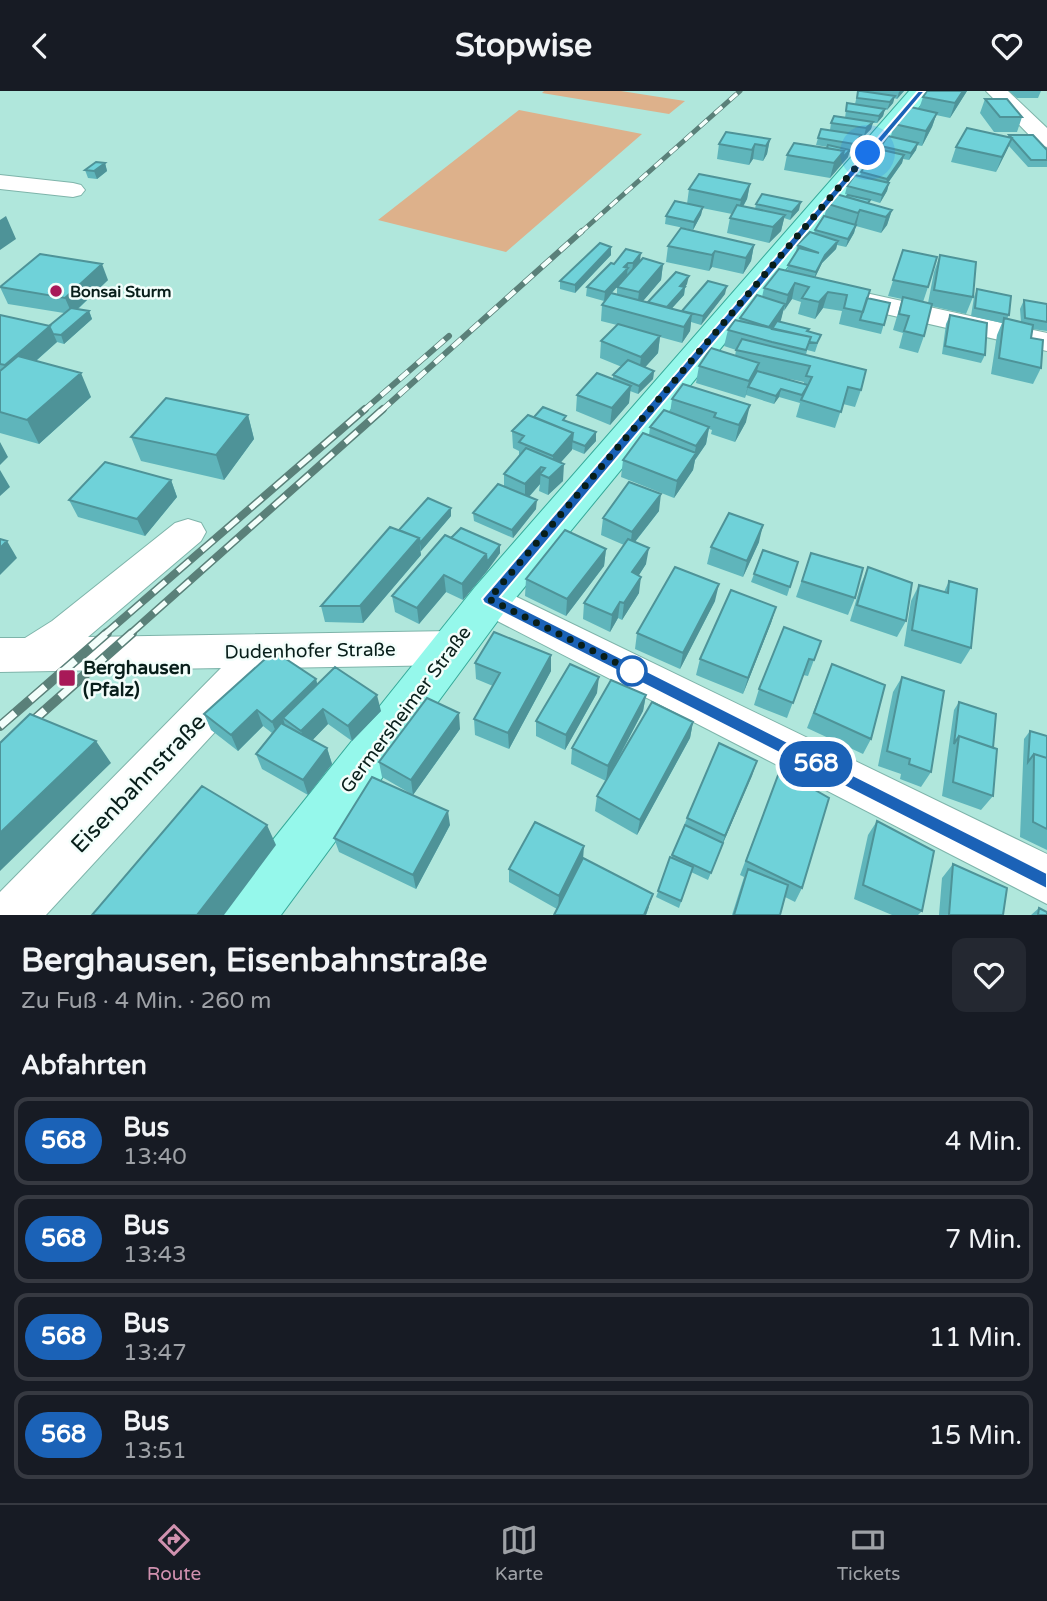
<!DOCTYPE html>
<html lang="de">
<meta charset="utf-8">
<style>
body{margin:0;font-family:"Varela Round",sans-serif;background:#242831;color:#f1f3f6;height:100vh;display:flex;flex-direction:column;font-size:26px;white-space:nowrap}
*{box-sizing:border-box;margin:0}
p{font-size:23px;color:#9ea1a6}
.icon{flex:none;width:38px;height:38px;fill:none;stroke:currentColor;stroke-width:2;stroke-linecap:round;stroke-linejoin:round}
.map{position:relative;height:824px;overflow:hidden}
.panel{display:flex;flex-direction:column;background:#171b24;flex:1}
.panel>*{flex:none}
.badge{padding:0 14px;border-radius:23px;font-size:24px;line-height:46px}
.you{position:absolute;width:35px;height:35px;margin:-18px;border:5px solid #fff;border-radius:50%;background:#1a73e8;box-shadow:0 0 0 10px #1a73e833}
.map>.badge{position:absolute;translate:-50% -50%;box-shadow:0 0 0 4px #fff}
h2{padding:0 21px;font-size:26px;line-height:63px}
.round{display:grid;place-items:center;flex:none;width:74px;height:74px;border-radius:14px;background:#242831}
.head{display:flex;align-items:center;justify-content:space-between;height:119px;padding:0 21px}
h1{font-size:33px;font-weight:800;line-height:52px}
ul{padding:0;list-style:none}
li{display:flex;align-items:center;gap:21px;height:88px;margin:0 14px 10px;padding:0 7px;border:4px solid #363941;border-radius:14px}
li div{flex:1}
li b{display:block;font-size:26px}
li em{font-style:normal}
li .badge{min-width:77px;font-weight:700;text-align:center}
header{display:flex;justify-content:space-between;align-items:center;height:91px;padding:0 21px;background:#171b24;font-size:32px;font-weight:800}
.tabs{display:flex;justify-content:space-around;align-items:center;height:98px;border-top:2px solid #363941;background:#171b24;font-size:19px;color:#9ea1a6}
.tabs a{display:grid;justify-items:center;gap:4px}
.tabs .on{color:#d091af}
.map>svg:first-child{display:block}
.green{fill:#ddb18b}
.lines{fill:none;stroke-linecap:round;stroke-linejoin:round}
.minor-casing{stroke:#7eb4aa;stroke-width:2}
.major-casing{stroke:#36a999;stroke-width:2}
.minor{fill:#fff;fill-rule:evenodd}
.major{fill:#95f8eb;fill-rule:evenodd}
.rail-far3-casing{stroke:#5a8079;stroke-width:5}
.rail-far2-casing{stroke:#5a8079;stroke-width:6}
.rail-far1-casing{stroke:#5a8079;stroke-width:8}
.rail-casing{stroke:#5a8079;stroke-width:10}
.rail-far3{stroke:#f3fefb;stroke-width:3.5;stroke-dasharray:10;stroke-linecap:butt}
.rail-far2{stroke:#f3fefb;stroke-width:4.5;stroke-dasharray:12;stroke-linecap:butt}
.rail-far1{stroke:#f3fefb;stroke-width:5;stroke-dasharray:16;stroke-linecap:butt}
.rail{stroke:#f3fefb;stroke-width:7;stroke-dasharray:20;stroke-linecap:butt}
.wall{fill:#5fb5bb;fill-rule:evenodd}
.shaded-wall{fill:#4e9398}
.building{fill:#6fd2d9;stroke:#4e9398;stroke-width:2}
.line{fill:#1b62b7;stroke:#fff;stroke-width:2}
.walk{stroke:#081e1a;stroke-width:7;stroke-dasharray:0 12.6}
.poi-dot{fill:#a81958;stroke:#f3fefb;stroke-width:2.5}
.stop-dot{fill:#fff;stroke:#1b62b7;stroke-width:3.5}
.labels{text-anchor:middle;stroke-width:5;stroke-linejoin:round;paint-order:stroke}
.far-poi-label{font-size:16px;font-weight:bold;fill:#081e1a;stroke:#f3fefb;text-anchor:start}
.street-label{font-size:19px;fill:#081e1a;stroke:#f3fefb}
.poi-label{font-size:19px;font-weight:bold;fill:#081e1a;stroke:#f3fefb;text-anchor:start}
.near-street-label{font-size:23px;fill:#081e1a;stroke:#f3fefb}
</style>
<header><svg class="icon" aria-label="back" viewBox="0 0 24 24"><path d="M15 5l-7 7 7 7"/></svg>Stopwise<svg class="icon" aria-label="heart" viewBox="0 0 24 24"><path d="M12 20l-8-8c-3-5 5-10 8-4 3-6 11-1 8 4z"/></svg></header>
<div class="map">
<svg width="1047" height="824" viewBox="0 0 1047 824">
<rect width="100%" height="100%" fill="#b0e7dc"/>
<!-- green -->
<path class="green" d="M544,0H621L685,10L669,23L542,2Z
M519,19L642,43L506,161L378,129Z"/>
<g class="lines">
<defs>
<path id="minor" d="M986,0H1008L1047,37V56L1039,54Z
M0,84L73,92L81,94L85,99L81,104L73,106L0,98Z
M843,197L1047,242V260L833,211L829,205L833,199Z
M188,428L201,432L206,441L201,450L88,546L452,540L466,545L472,557L466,569L452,574L274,577L46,824H0V801L221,577L0,581V547H25L52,530L175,432Z
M490,493L1047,763V813L476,519L471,508L476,497Z"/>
<path id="major" d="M909,0H932L505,520L281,824H219L228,805L475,496Z"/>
</defs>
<!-- minor casing -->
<use href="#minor" class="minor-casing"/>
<!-- major casing -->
<use href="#major" class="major-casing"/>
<!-- minor -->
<use href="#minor" class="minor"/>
<!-- major -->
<use href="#major" class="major"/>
<defs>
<path id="rail-far3" d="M580,142L740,0"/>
<path id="rail-far2" d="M363,320L449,245
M381,320L582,140"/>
<path id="rail-far1" d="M105,543L365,318
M130,543L383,318"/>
<path id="rail" d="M0,635L107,542
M0,659L132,542"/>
</defs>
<!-- rail-far3 casing -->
<use href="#rail-far3" class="rail-far3-casing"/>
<!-- rail-far2 casing -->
<use href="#rail-far2" class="rail-far2-casing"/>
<!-- rail-far1 casing -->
<use href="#rail-far1" class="rail-far1-casing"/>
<!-- rail casing -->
<use href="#rail" class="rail-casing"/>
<!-- rail-far3 -->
<use href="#rail-far3" class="rail-far3"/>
<!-- rail-far2 -->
<use href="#rail-far2" class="rail-far2"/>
<!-- rail-far1 -->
<use href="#rail-far1" class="rail-far1"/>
<!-- rail -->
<use href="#rail" class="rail"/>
</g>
<!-- wall -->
<path class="wall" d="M858,0H904L897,8L894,7L893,12L887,19L885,18L883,25L877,32H873L871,38L864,45L860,44L859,51L852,60H849L848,66L830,87L784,79L787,64L827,57L828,56L816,54L818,47L830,39L831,32L845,27L847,12L855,13Z
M927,0H967L950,27L936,24L932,36L922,55L917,54L916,59L909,69L903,68L902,72L888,92H889L887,100L880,112L870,109L869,112L892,119L887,134L881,142L856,135L854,142L846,156L837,154L836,158L822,172L815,186L867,207L890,212L881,243L839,233L842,220L823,217L815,228L798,223L801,211L792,208L783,220L780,231L808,240L818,252L815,261L807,259L806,264L861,299L855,316L843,313L835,337L796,326L800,312L779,306L774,313L746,304L745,307L696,292L699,275L735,265L736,259L724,255L728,239L739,230L740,227L762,206L764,197L787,180L788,174L796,162L797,154L814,142L815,139L824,126L828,113L847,106L848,104L845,103L847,95L860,85L861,81L880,58L881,55L891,45L894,33L919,18L923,6ZM775,285L804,291V293Z
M1009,0H1041L1038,7H1017Z
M985,8L1022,26L1017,41H994L980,22Z
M1009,44L1047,59V76H1028L1009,55L996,81L951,71L956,56L1008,46Z
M770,48L767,63L763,70L753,68L749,74L717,68L719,53Z
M105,72L107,80L97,88L88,87L85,79Z
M750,93L747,108L743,116L755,118L756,113L799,119L790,129L784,127L781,140L769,152L727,142L730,127L732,123L702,117L701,124L693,139L665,133L666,125L687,113L689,98Z
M754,154L751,170L743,183L712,176L709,180L666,171L668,155Z
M611,156V164L575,202L560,198V190Z
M903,159L928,196L923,211L928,212L934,181L940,164L973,206L966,223L931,215L924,245L918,262L899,257L903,242L893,239L902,208L888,205Z
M641,169L663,173L661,189L643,210L648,211L687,193L685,196L684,204L671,218L682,220L725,203L701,234L691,231L690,240L682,252L660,246L658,262L645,276L654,280L653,288L638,303L630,300L629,312L610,334L576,320L577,304L613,288V284L622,276L600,267L601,250L617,234L601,230L602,214L611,203L604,210L586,205L587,196L614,173ZM622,190L617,196V203L612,202Z
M108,189L78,218L89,220L92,228L64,253L57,251L36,270L91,306L39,353L0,342V224L49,235L64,222L8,213L0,196Z
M977,198L1009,224L1007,228L1021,231L1020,218L1024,209L1047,213V240L1032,238L1031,247L1041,277L1033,293L991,283L997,244L1002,232L971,225L974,206Z
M950,224L985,264L981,272L942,263L946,233Z
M672,308L746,331L735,351L711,343L712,339L709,338L706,353L695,369L693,379L674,407L621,386L623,369L649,344L650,336L670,322Z
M248,324L254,348L224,389L141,370L131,346Z
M534,326L565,330L596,341V350L584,363L572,358L561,371L563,390L548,404L539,400L540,393L529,406L536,418L513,447L474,430L473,422L504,395V383L519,364V360L513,357L512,340Z
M171,389L177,406L145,445L78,426L69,409Z
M659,420L635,451L646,473L639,484V502L622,529L618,527L610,541L583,528L584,512L624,454L601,444L603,427Z
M451,425L421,460H420L421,464L363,532L325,531L321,515L399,439Z
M451,447L500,454V462L487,480L463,509L446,501L419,533L395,521L392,505Z
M759,451L743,486L707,473L711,456Z
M606,458L604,475L566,525L525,505L526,488Z
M811,462L855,507L848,524L796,506Z
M798,471L787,505L751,491L754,483Z
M868,476L906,530L897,546L850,530L861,493Z
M949,490L971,557L961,573L904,555L911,510L919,494L944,501Z
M715,510L680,578L635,558L637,542Z
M776,516L771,532L743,603L696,584L700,568Z
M821,550L808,585L803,584L787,627L754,614L759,598Z
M475,572L551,580L509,658L475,644L474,628L493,595L476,588Z
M832,573L871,648L863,663L807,637Z
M902,586L931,681L921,696L900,688L901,683L878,675L893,601Z
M316,588L317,593L381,620L352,650L328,633L312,649L327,657L332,673L308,704L262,678L256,663L272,642L263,635L238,660L211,639L204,623Z
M597,602L565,659L536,645V630Z
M646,604L643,620L610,684L693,631L690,647L637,744L595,720L597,705L606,690L571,673L572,657Z
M959,611L993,657V705L981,719L942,705L954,619Z
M460,638L413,704L382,686L379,671Z
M1030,640L1047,645V759L1020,746L1024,648Z
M757,670L708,789L691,781L679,817L656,806L687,727Z
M780,679L802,797L795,811L785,806L780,824H732L744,786L740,784Z
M877,730L922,820L918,824H892L854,808L868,744Z
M450,734L416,798L339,761L334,747Z
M583,767L649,816L646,824H554L557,818L509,791V778Z
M953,773L1003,824H939L942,787Z
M1039,817L1047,824H1031Z"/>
<!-- shaded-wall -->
<path class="shaded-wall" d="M900,0H904L897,8L899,1Z
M963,0H967L950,27L955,12Z
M895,5L893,12L887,19L890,11Z
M885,18L883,25L877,32L879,25Z
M937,22L932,36L922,55L926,40Z
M873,31L871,38L864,45L866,37Z
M861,44L859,51L852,60L854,53Z
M1012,47L1006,61L996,81L1002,66Z
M770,48L767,63L763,70L766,55Z
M918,52L916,59L909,69L911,62Z
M755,53L753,68L749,74L752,59Z
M850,59L848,66L830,87L834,72L844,60Z
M904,64L902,72L885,96L887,88Z
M105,72L107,80L97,88L94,80Z
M889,92L887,100L880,112L882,104Z
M750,93L747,108L738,124L741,109Z
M801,111L799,119L790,129L792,121Z
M703,116L701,124L693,139L694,131Z
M860,119L856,135L853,137L858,122Z
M892,119L887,134L881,142L886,126Z
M785,124L781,140L769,152L773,136Z
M6,125L16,148L0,159V129Z
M856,134L854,142L846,156L848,148Z
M838,150L836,158L822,172L814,189L816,181L825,164Z
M754,154L751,170L743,183L746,167Z
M611,156V164L575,202V194Z
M715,160L712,176L709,180L712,164Z
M641,162L640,170L632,181L633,172Z
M628,172L627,185L604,210L605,201Z
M102,173L108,189L72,223L65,207Z
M663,173L661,189L637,217L639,201Z
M689,185L687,193L685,196L684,204L666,224L667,216L680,195Z
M795,192L792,208L784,220L788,204Z
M727,195L725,203L701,234L703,225Z
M828,201L823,217L815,228L819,211Z
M785,213L781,229L771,245L769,236Z
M89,220L92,228L64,253L61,244Z
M692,223L690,240L682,252L684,236Z
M50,235L57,251L13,290L5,274Z
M660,245L658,262L639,283L641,266Z
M759,272L755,288L748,296L745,307L749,290Z
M654,280L653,288L638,303L639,295Z
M81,282L91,306L39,353L27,329Z
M631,295L629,312L610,334L612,317Z
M781,298L779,306L774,313L776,305Z
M750,314L746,331L735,351L739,334Z
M248,324L254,348L224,389L216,364Z
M709,336L706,353L695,369L693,379L674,407L677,390L694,365L696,355Z
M596,341V350L584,363L585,355Z
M573,342L572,359L552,381L553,365Z
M0,351L8,366L0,374Z
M564,373L563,390L548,404L549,387Z
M541,376L540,393L525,410V393Z
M0,379L10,396L0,405Z
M171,389L177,406L145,445L137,428Z
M661,403L659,420L630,457L632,441Z
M537,409L536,418L513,447L512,439Z
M451,417V425L421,460L420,452Z
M763,434L759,451L743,486L747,470Z
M419,447L421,464L363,532L360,515Z
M7,450L17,467L0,484V457Z
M500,454V462L487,480L463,509L462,493L486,463Z
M649,457L646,473L630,498L632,481Z
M606,458L604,475L566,525L567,508Z
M444,484L446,501L419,533L417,517Z
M641,486L639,502L622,529L624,512Z
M719,493L715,510L680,578L683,562Z
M620,511L618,527L610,541L612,524Z
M776,516L771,532L743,603L748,587Z
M551,564V580L509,658L508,642Z
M599,586L597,602L565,659L566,644Z
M316,588L320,604L283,627L286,638L278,646L272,631Z
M377,604L381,620L352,650L348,635Z
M646,604L643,620L606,690L608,675Z
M323,618L328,633L306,656L301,640Z
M257,619L263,635L238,660L231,644Z
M459,622L460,638L413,704L411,689Z
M693,631L690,647L637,744L640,729Z
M96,650L111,672L0,780V742Z
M327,657L332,673L308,704L303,689Z
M757,670L752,685L720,759L725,745Z
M448,720L450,734L416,798L413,784Z
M267,734L276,754L224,824H197Z
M584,755L583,769L558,818L559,805Z
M653,803L646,824H644Z"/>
<!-- building -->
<path class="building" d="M858,0H861L895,5L890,11L857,7Z
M927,0H963L955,12L923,6Z
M985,8H1007L1022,26H1000Z
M847,12L885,18L879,25L846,20Z
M906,15L937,22L926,40L894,33Z
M834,25L873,31L866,37L831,32Z
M967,37L1012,47L1002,66L956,56Z
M821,38L861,44L854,53L818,47Z
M726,41L770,48L766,55L755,53L752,59L719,53Z
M1009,44H1033L1047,59V69H1031Z
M888,45L918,52L911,62L881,55Z
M794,52L844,60L834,72L787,64Z
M828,54L850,59L842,67L844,60L827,57Z
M878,58L904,64L887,88L861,81Z
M96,71L105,72L94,80L85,79Z
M699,83L750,93L741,109L689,98Z
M855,84L889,92L882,104L847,95Z
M762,103L801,111L792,121L756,113Z
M836,103L892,119L886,126L860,119L858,122L828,113Z
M848,104L870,109L868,112L847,106Z
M675,110L703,116L694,131L666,125Z
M737,114L785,124L773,136L730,127Z
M824,125L856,134L848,148L815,139Z
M681,137L754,154L746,167L715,160L712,164L668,155Z
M810,141L838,150L825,164L816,181L788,174L799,157L819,162L797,154Z
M600,152L611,156L575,194L560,190Z
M626,158L641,162L633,172H628L624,176L628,177L605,201L587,196L611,172L614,173Z
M903,159L937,166L928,196L893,189Z
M40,163L102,173L65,207L0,196Z
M940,164L976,171L973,206L934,199Z
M643,167L663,173L639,201L617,196Z
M779,178L870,199L863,221L844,217L847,204L828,201L819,211L802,207L809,196L795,192L788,204L764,197Z
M676,181L689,185L680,195L685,196L667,216L648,211Z
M708,190L727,195L703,225L682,220Z
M977,198L1011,205L1009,224L975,217Z
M611,202L692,223L684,236L602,214Z
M757,204L785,213L769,236L740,227Z
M903,206L932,213L924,245L904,240L909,225L899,223Z
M867,207L890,212L884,234L860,229Z
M1024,209L1047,213V231L1025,227Z
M71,217L89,220L61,244L53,243L49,235Z
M0,224L50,235L5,274L0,273Z
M950,224L987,232L985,264L945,255Z
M1004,227L1033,234L1031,247L1043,249L1041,277L999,267Z
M735,229L811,246L806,259L772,251L728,239Z
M777,230L809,238L807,240L821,244L817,252L809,251L811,246L772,238Z
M618,233L660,245L641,266L601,250Z
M742,248L866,279L861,299L848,296L841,321L801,309L812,286L806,285L810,275L736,259Z
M711,257L759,272L749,290L699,275Z
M18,265L81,282L27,329L0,321V280Z
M628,269L654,280L639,295L613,284Z
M757,280L808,294L802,304L781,298L776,305L748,296Z
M597,282L631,295L612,317L577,304Z
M683,293L750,314L739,334L714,326L716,322L672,308Z
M166,307L248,324L216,364L131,346Z
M543,316L566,325L563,329L596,341L585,355L572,350L573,342L534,326Z
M664,319L709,336L696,355L650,336Z
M528,324L573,342L553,365L519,351L524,345L512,340Z
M643,342L696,362L677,390L623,369Z
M526,357L564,373L549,387L540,383L545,377L541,376L525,393L504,383Z
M105,371L171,389L137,428L69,409Z
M629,391L661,403L632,441L603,427Z
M498,393L537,409L512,439L473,422Z
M428,407L451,417L420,452L419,447L399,439Z
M729,422L763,434L747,470L711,456Z
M390,436L419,447L360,515H321Z
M461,437L500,454L487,471L486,463L451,447Z
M565,439L606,458L567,508L526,488Z
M445,444L486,463L462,493L444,484L417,517L392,505Z
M0,448L7,450L0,457Z
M628,448L649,457L632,481L641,486L624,512L620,511L612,524L584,512Z
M763,459L798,471L790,496L754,483Z
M811,462L863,477L855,507L802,490Z
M675,476L719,493L683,562L637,542Z
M868,476L912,492L906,530L857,514Z
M949,490L977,498L971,557L912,539L919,494L948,502Z
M731,499L776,516L748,587L700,568Z
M784,536L821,550L814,569L809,568L793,612L759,598Z
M494,541L551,564L508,642L474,628L500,582L475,572Z
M274,560L316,588L272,631L257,619L231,644L204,623Z
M570,573L599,586L566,644L536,630Z
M832,573L885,594L871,648L814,622Z
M335,576L377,604L348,635L323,618L301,640L283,627Z
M902,586L944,600L931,681L909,673L910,668L887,660Z
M611,589L646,604L608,675L572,657Z
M427,607L459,622L411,689L379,671Z
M652,611L693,631L640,729L597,705Z
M959,611L996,623L993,657L959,645L954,653Z
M30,623L96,650L0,742V652Z
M281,632L327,657L303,689L256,663Z
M1030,640L1047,645V667L1034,663L1028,671Z
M959,645L997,658L993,705L953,691Z
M719,652L757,670L725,745L687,727Z
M1034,663L1047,667V738L1033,731Z
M780,679L829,707L802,797L746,770Z
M372,686L448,720L413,784L334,747Z
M202,695L267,734L197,824H92Z
M877,730L934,760L922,820L863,794Z
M535,731L584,755L559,805L509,778Z
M685,734L723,752L711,782L672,764Z
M670,766L693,776L681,810L658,800Z
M583,767L653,803L644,824H554Z
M953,773L1007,797L1003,824H949Z
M748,778L788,794L780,824H734Z
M1039,817L1047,821V824H1038Z"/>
<!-- line -->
<path class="line" d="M918,0H925L500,506L1047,782V798L484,512L482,508Z"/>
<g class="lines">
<!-- walk -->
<path class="walk" d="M632,580L635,581L489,508L868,62"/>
</g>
<!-- markers -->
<g class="poi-dot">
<circle cx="56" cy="200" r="7"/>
<rect x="58" y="578" width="18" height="18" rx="3.5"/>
</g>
<circle class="stop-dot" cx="632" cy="580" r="14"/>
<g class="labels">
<!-- far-poi labels -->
<g class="far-poi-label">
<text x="70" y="206">Bonsai Sturm</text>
</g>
<!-- street labels -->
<g class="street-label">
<text transform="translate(310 559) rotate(-1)" y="7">Dudenhofer Straße</text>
<text transform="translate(405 618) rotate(-53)" y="7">Germersheimer Straße</text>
</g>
<!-- poi labels -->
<g class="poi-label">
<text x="83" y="583">Berghausen<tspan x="83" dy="22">(Pfalz)</tspan></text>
</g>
<!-- near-street labels -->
<g class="near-street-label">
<text transform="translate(138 692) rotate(-46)" y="8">Eisenbahnstraße</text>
</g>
</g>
</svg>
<div class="you" style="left:868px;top:62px"></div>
<b class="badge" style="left:816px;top:673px;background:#1b62b7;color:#fff">568</b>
</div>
<section class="panel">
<div class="head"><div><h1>Berghausen, Eisenbahnstraße</h1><p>Zu Fuß · 4 Min. · 260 m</p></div><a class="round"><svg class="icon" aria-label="heart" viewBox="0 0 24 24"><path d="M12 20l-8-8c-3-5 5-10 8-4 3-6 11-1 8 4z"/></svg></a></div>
<h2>Abfahrten</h2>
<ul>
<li><span class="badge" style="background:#1b62b7;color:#fff">568</span><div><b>Bus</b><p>13:40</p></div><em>4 Min.</em></li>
<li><span class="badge" style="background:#1b62b7;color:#fff">568</span><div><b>Bus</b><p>13:43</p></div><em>7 Min.</em></li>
<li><span class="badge" style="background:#1b62b7;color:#fff">568</span><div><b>Bus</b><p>13:47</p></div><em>11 Min.</em></li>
<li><span class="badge" style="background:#1b62b7;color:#fff">568</span><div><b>Bus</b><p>13:51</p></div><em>15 Min.</em></li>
</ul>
</section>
<nav class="tabs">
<a class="on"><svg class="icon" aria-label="directions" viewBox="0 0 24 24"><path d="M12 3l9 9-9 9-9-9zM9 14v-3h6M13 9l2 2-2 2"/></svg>Route</a>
<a><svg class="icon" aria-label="map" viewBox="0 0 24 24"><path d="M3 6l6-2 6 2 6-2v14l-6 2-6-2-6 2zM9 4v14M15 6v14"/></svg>Karte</a>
<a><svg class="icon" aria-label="tickets" viewBox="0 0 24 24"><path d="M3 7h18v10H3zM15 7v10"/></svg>Tickets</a>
</nav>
